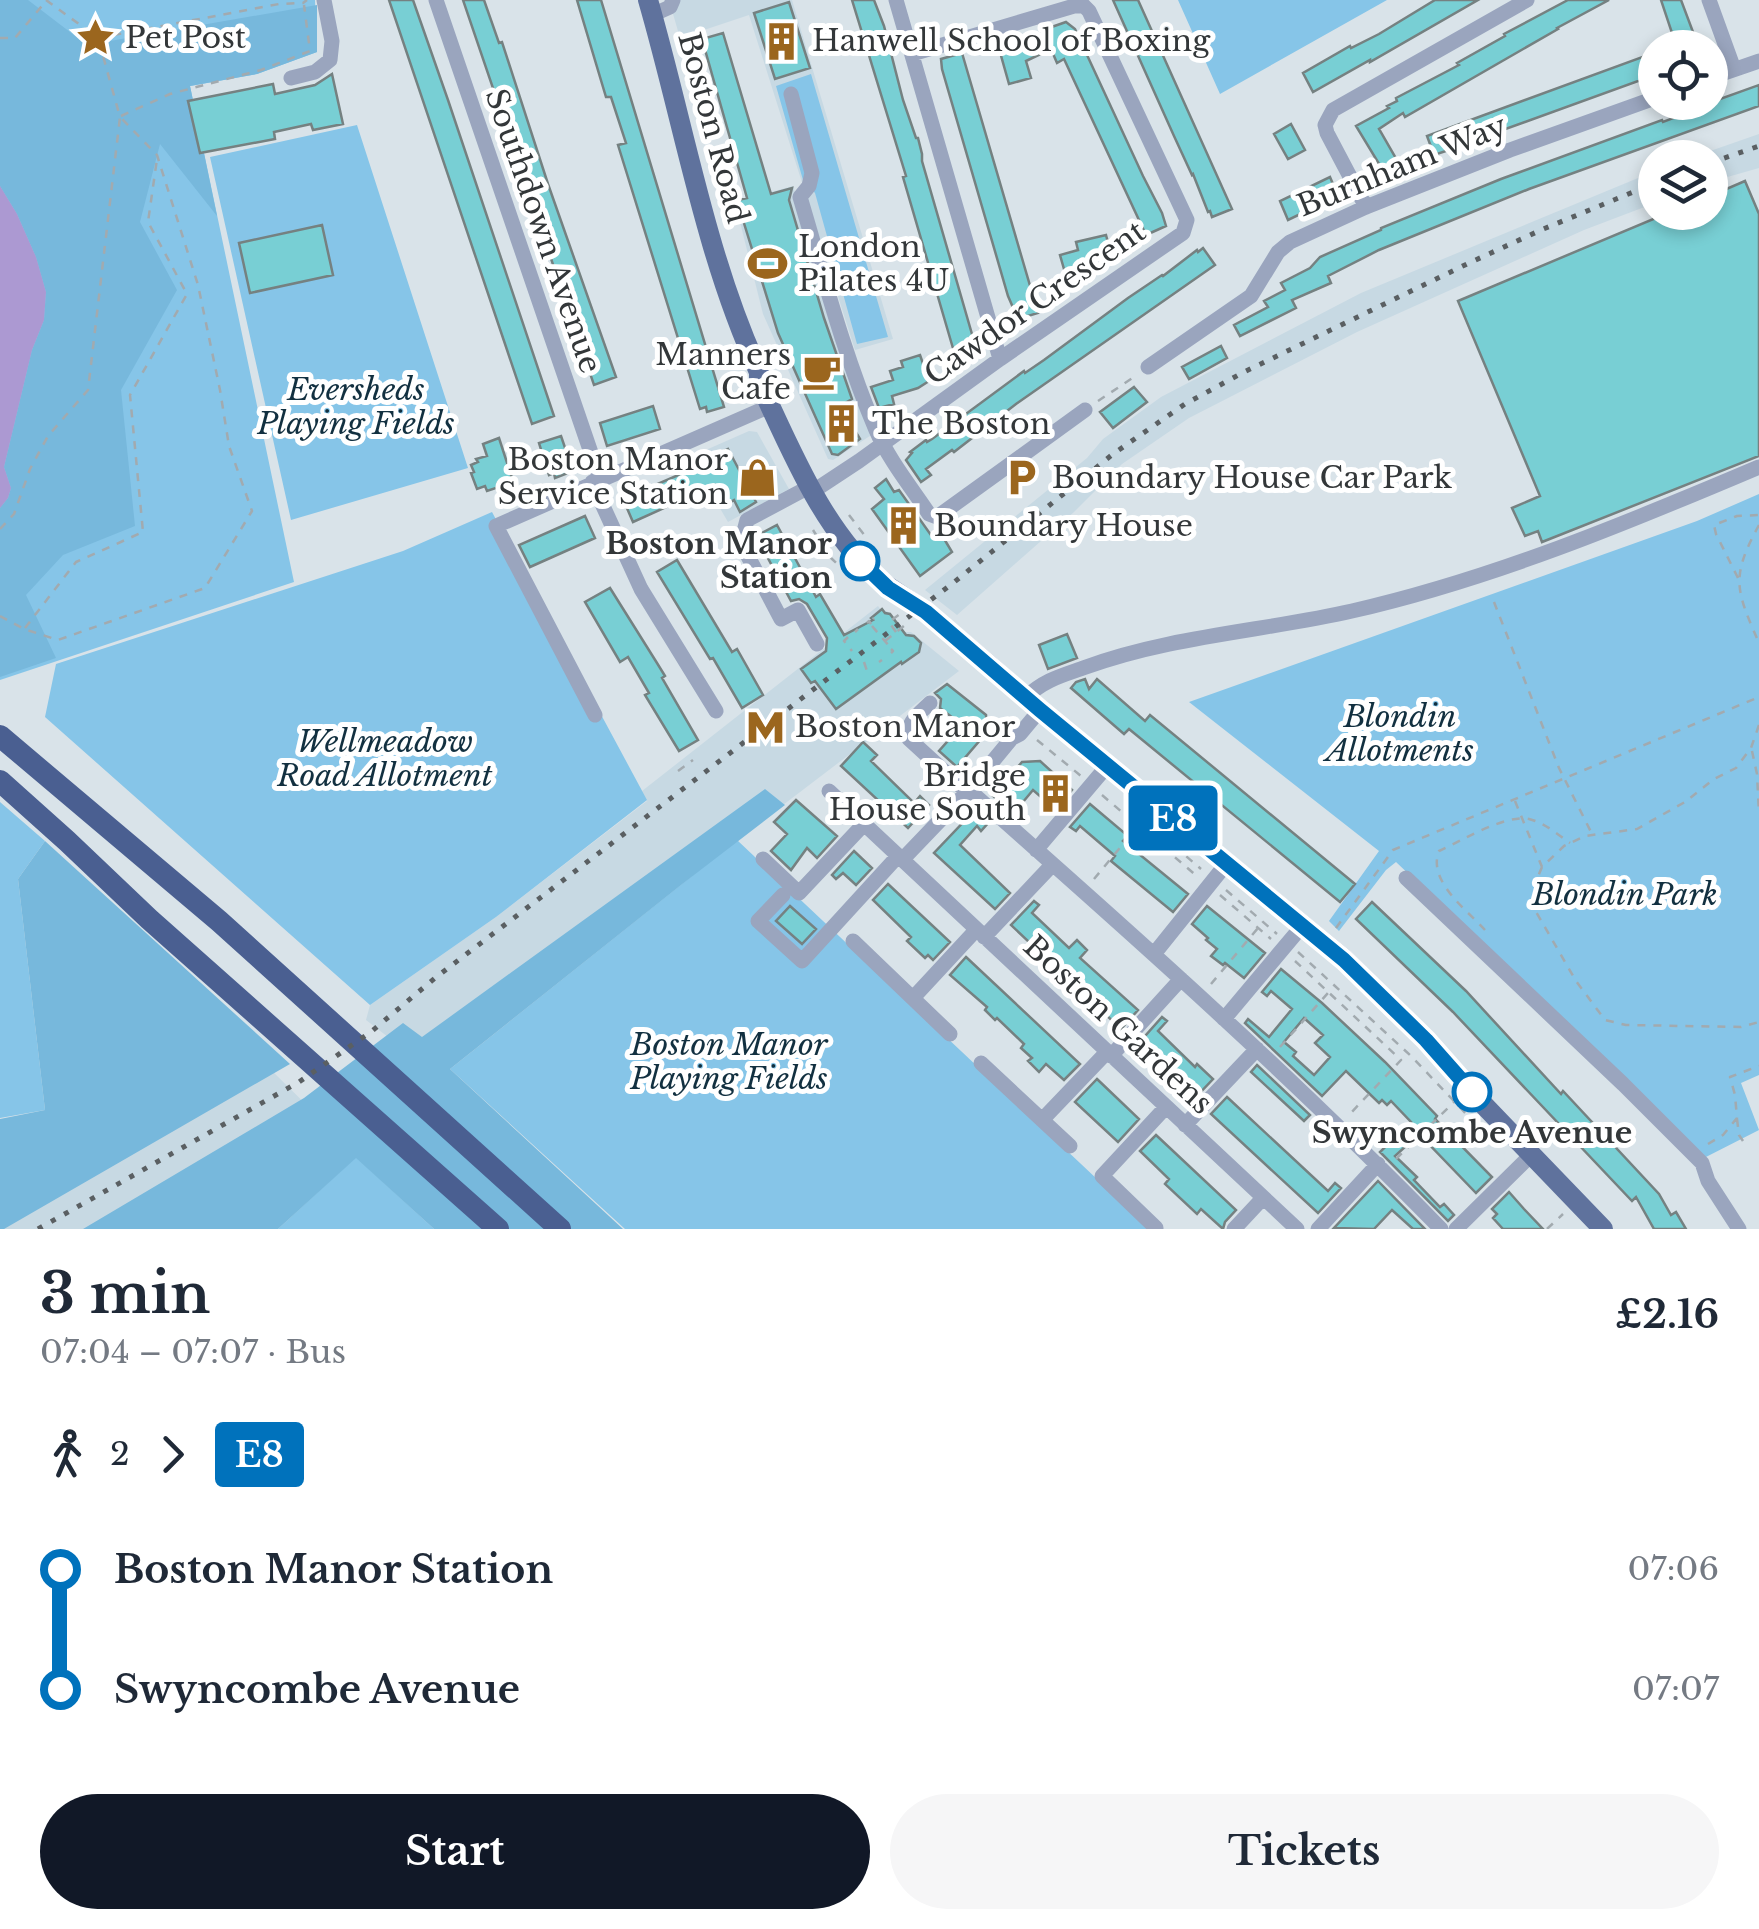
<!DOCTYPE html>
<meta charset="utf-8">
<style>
body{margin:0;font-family:"Libre Baskerville",serif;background:#f6f6f7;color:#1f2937;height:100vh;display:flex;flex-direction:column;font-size:38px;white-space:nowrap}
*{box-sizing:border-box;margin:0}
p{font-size:32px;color:#747a83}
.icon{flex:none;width:55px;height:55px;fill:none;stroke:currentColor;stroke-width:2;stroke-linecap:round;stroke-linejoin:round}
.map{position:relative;height:1229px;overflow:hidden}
.sheet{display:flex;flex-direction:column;background:#fff;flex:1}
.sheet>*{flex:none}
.badge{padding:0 20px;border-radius:8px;font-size:35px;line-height:65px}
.controls{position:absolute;left:1638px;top:30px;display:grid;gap:20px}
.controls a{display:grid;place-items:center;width:90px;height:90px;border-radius:50%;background:#fff;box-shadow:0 5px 15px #0003;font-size:50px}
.map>.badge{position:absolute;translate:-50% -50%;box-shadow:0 0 0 5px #fff}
.legs{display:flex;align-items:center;gap:15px;height:110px;padding:0 40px;font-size:32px}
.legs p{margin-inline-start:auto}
.summary{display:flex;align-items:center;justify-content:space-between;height:170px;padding:0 40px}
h1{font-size:55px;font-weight:800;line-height:75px}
.primary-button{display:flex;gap:20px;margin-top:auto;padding:20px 40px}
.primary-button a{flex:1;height:115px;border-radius:60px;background:#111827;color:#fff;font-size:40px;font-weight:800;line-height:115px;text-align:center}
.primary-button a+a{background:#f6f6f7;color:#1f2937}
ul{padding:0 40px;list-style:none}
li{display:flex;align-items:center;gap:35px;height:120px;font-size:38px}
li i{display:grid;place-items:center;width:15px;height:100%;margin:0 12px;background:currentColor}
li i::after{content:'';width:25px;height:25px;margin:-12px;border:8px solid;border-radius:50%;background:#fff}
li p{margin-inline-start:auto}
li:first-child i{background:linear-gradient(#0000 50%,currentColor 0)}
li:last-child i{background:linear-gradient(currentColor 50%,#0000 0)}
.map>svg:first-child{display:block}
.built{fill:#c7d9e3}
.green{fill:#86c5e8}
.forest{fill:#77b8dc}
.water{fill:#ac99d2}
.building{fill:#78cfd4;stroke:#758181;stroke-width:2.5;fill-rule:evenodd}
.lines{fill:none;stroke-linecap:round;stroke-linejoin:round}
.path{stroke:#a2aaaf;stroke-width:2.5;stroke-dasharray:8 8;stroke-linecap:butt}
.minor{stroke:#9aa5be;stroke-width:15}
.major{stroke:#5f729d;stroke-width:20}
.highway{stroke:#4a5f91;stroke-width:22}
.rail{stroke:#5a5f62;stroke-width:5;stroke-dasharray:5 10;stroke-linecap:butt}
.major-bridge{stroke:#5f729d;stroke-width:20}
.line-1-casing{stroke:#fff;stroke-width:22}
.line-1{stroke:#0072bc;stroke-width:15}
.stop-1-dot{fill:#fff;stroke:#0072bc;stroke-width:5}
.labels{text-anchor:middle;stroke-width:10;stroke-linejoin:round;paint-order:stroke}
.poi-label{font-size:30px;fill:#333739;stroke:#fff;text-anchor:start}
.street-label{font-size:30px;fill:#333739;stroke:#fff}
.park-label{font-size:30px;font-style:italic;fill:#123040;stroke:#fff}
.stop-label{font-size:30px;font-weight:bold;fill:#333739;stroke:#fff;text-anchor:end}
</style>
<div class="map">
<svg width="1759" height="1229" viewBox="0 0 1759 1229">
<rect width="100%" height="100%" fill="#d9e3e9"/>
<!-- built -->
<path class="built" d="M669,0H792L893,339L855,350L749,15L680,38Z
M1759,134V168L1710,182V158L1693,157Z
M1655,171V203L1584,230L1357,332L1189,418L1122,464L1074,512L957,615L925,590L1087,458L1103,439L1161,397L1361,293Z
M793,186L873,434L833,460L828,459L763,314L735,202Z
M749,431L757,432L789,489L728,522L690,457Z
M878,606L881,610L887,611L904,632H911L959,671L737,840L450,1069L432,1071L366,1020L370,1005L496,917L647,801L642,791Z
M263,1062L340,1138L215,1229H0V1199Z"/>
<!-- green -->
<path class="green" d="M0,0H315L317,52L257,74L190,86L294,582L0,680Z
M1178,0H1387L1220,94Z
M811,74L888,337L857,344L815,193L803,180L776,86Z
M357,125L468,468L291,520L210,157Z
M1759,494V1075L1741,1083L1759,1130L1702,1159L1496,957L1396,862L1386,870L1339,931L1329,921L1379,851L1189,702L1697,521Z
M492,512L647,800L496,917L370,1005L45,717L56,664L403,551Z
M0,802L45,841L18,879L45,1110L0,1118Z
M737,840L1150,1229H625L450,1069Z
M356,1157L434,1229H278Z"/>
<!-- forest -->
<path class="forest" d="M0,0H28L87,45L317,5V52L257,74L190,86L217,216L160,144L140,222L177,290L121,390L135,526L63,555L26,595L56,658L0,677V508L8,498L11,488L4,467L32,350L44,320L46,292L36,257L17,214L0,186Z
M765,789L785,805L681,885L450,1069L623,1229H434L356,1158L278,1229H83L304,1098L403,1023L422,1037Z
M45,841L290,1064L4,1229H0V1119L45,1110L18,879Z"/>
<!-- water -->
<path class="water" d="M0,186L17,214L36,257L46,292L44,320L32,350L4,467L11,488L8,498L0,508Z"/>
<!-- building -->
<path class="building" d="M389,0H413L448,100L554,416L532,424Z
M463,0H484L499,43L502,42L548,184L616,377L594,385Z
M577,0H601L724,407L707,412L706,407L700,409L618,145L626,143L611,97H606Z
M852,0H874L884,26L903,100L916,138H918L922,154V161L978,355L957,362L903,177L906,176Z
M1113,0H1138L1232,209L1212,217L1210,211L1208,212L1193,174L1192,175L1174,136Z
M1435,0H1478L1370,62V60L1313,92L1303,73L1350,46L1351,48L1379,34Z
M1568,0H1609L1557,28L1558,29L1405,117L1403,113L1379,129L1405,174L1390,182L1356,126L1389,108L1387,106L1397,101L1396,98L1459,65L1457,63L1505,36L1504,34Z
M1661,0H1681L1699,48H1677Z
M789,2L810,68L775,79L754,13Z
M1066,22L1075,29L1143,176L1162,213L1166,226L1146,235L1064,59L1057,63L1051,49L1026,61L1031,78L1009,84L1000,52L1044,40L1040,31Z
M723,33L771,194L792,188L789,200L824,318L852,399L840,406L860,439L838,455L832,454L778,333L743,220L738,200L747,198L702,39Z
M962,53L1038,313L1018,319L1008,296L942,69L941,59Z
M1645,56L1651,72L1640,77L1641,80L1500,131L1492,130L1468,139L1469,142L1464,145L1434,155L1427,136Z
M332,74L343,124L313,130L311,124L274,132L275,139L200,153L188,101L273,84L275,94L315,85Z
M1759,85V106L1529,189L1379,250L1328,276L1331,283L1292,300L1296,308L1240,336L1234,325L1268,307L1264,301L1285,290L1281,283L1310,268L1320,257L1381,230V228L1501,179L1662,120L1663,122L1684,114V112Z
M1291,124L1305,150L1288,159L1274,134Z
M1330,177L1338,196L1288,220L1280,201Z
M1745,181L1759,214V456L1542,542L1538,531L1525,536L1512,508L1540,496L1458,301L1670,212H1710V196Z
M322,225L333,275L250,293L239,243Z
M1106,235L1111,254L1078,264L1080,272L1066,276L1060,255L1078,250L1076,242Z
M1203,248L1215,265L1016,404L954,452L952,450L926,469L931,475L921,482L906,460L912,453L910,452L926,440L927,442L932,439L1024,371L1025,373L1044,360L1128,298L1162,275L1163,276L1197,250L1198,252Z
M1221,346L1227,358L1189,379L1182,367Z
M920,355L929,381L918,388L892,396L894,404L879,408L871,387L893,380L890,371L903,367L901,361Z
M1134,387L1147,402L1113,428L1100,412Z
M653,406L660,429L607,446L600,423Z
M561,436L573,471L555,478L554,473L549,475L539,443Z
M499,438L512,478L498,483L499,487L487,491L485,486L477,489L471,473L474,472L471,465L478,462L476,459L487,456L483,444Z
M728,449L756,502L740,512L734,500L726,505L715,485L633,522L623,499L704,464L703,462Z
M886,479L894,492L899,490L933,538L940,532L952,552L920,576L872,509L884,499L875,488Z
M585,516L595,538L530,567L519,545Z
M777,525L816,597L820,594L844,635L873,620L871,618L882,609L885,613L890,614L906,635L914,636L921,643L919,652L902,664L901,662L836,709L815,681L811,683L801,669L826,651L827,638L807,604L799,599L791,601L756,536Z
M677,560L732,652L737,649L763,695L742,708L713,658L710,659L657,572Z
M610,588L657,663L665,676L662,678L698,740L679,751L645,695L649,693L628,657L620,662L585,602Z
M1067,634L1077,658L1048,669L1039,645Z
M1085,679L1089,689L1097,679L1145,721L1150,715L1355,884L1340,902L1129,729L1124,734L1071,688L1076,682Z
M947,684L986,715L987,732L957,767L939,751L962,725L940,708L941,699L935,693Z
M863,742L877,755L871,761L914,803L920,796L929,805L908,828L841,766Z
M1040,761L1072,790L1056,810L1033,790L1013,814L993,796L1022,762Z
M796,800L837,836L817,858L807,848L791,870L771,851L787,834L774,822Z
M1090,804L1128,836L1123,841L1188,894L1173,912L1111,861L1115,856L1080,826L1076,831L1070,827Z
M975,810L989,822L981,831L977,826L960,845L1010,893L995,909L934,853Z
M854,851L872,868L856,885L843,873L836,879L832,875Z
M888,884L950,942L933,960L928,955L925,958L907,941L911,937L873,900Z
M1034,901L1039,905L1032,913L1069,948L1077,940L1087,950L1080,958L1138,1010L1121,1029L1011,925Z
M1372,902L1466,991L1561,1094L1563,1091L1659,1194L1671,1215L1676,1212L1686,1229H1654L1636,1197L1632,1201L1453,1012L1356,919Z
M790,906L816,929L802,944L776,921Z
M1207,906L1265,953L1244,978L1225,963L1223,965L1211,956L1217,949L1206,940L1208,938L1192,924Z
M966,957L1080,1064L1064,1080L1046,1064L1039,1072L1028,1061L1032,1058L1021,1048L1024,1044L997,1018L995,1020L985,1010L987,1007L950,975Z
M1281,969L1322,1003L1385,1062L1437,1116L1435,1119L1492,1177L1476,1193L1419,1134L1395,1156L1417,1177L1414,1180L1440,1207L1444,1204L1454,1215L1448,1221L1380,1152L1411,1122L1391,1101L1387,1105L1382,1100L1379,1103L1346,1071L1322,1096L1245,1023L1248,1019L1269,1037L1292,1009L1271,991L1267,996L1262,992ZM1304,1018L1323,1035L1315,1043L1330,1057L1314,1075L1293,1056L1296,1052L1284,1042Z
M1162,1017L1167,1021L1158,1031L1195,1067L1197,1064L1213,1079L1195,1098L1138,1044Z
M1257,1065L1310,1115L1304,1121L1251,1072Z
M1097,1079L1139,1119L1118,1142L1075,1102Z
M1227,1097L1328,1191L1335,1183L1341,1188L1318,1213L1211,1114Z
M1156,1135L1236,1210L1225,1222L1223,1229L1201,1209L1197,1214L1165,1184L1169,1179L1140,1151Z
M1378,1181L1425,1229H1413L1392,1210L1374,1229L1334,1228Z
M1509,1192L1524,1209L1543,1229H1503L1493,1218L1497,1214L1492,1209Z"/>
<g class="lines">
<!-- path -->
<path class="path" d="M46,0L98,38L279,4L303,3L307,0
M0,38H15L46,1
M121,116L170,94L261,70L310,51L304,5
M1098,401L1137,375
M849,515L865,536
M1759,525C1730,578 1736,590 1759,643
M0,529L14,514L30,469L48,436L88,390L120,117L98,38
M813,530L831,558L845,571
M1738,578L1716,534L1714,525L1737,516L1759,515
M1494,602L1559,768L1592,834
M0,616L24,629L58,640L205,588L252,511L229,446L220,390L198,285L157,155L120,117
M873,619L874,618
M867,623L869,621L871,624
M872,626L890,647
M25,628L76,562L143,532L130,395L187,294L148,222L157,159
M855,632L858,629
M896,632L889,622L900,614
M848,637L844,641L852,651
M885,641L909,622
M891,653L893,651L891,649
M864,662L867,671L871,668
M879,662L882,660
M1759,725L1751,748L1736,768L1714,779L1685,802L1637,829L1585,836L1564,846L1542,867L1536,881L1535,895V910L1576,981L1605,1020L1626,1025L1741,1027L1759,1022
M1037,740L1081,776
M1752,751L1757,774L1759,814
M678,771L693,760
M1102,795L1198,877
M1515,801L1542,867
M1150,825L1201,869
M1094,879L1143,820
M1226,890L1277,934
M1220,895L1271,939
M1336,928L1393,850L1759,697
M1485,930C1467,910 1427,881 1439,851C1461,841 1505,814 1529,819C1545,823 1557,834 1570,843
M1298,952L1411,1056L1472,1120
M1295,961L1401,1060L1348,1116
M1211,984L1263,922
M1280,1047L1328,993
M1737,1119L1739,1135L1743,1141
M1708,1144L1723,1135L1737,1118L1735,1095L1730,1077L1759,1066
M1396,1159L1454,1102
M1547,1229L1563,1214"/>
<!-- minor -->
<path class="minor" d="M436,0L600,479
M896,0L1000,359
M1709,0L1734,69
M652,15L670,7L673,0
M291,78L315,72L330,60L332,41L324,0
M1710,78L1759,61
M791,94L812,173L809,186L800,197C823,274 844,355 876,430C889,460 911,487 929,514L937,517L1085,410
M1366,207L1327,133L1325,125L1333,110L1527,0
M1148,367L1251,296L1278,252L1290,242L1366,207L1510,150L1655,98
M592,482L641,589L716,711
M809,487L747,520L741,543L781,619L798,610L817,644
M812,492L859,461L1000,359L1183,233L1187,220L1089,11L1084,6H1074L912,54
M1026,697C1046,679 1061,676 1086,667C1171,636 1264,631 1352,611C1492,579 1627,523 1759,467
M930,703C920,713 905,723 909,739L967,792
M595,715L496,526L770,406
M969,790C1130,932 1291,1075 1441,1229
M829,791L1297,1229
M1036,850L1108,765
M763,859L799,893L864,824
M902,860L969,790L1012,738L1020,734L1040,710
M1406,878L1623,1084L1702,1163L1708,1181L1739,1229
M783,895L758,921L802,961L898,856
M984,937L1052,865
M853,941L950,1034
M1154,954L1227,863
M913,998L976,930
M1224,1019L1303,925
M1111,1056L1181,979
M981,1063L1070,1146
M1042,1120L1107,1052
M1185,1125L1257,1049
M1156,1228L1102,1176L1166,1107
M1234,1229L1263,1198
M1318,1229L1378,1164
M1456,1229L1532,1154"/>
<!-- major -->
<path class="major" d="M648,0C684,124 705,255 759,372V382C793,454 822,529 883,583
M990,666L1040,710L1344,959L1426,1040L1479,1100L1603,1229"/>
<!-- highway -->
<path class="highway" d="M0,736L219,921L560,1229
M0,781L67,841L149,919L498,1229"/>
<!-- rail -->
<path class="rail" d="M1710,163L1759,146
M38,1229L299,1082L372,1031L435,978L953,583L1113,454L1185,404L1244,372L1469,263L1541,230L1655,183"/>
<!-- major-bridge -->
<path class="major-bridge" d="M883,583L926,612L990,666"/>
</g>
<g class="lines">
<defs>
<path id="line-1" d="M860,561L888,588L926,612L1040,710L1344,960L1426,1040L1472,1092"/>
</defs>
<!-- line-1 casing -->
<use href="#line-1" class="line-1-casing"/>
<!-- line-1 -->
<use href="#line-1" class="line-1"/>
</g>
<!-- icons -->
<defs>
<symbol id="sight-bare" viewBox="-9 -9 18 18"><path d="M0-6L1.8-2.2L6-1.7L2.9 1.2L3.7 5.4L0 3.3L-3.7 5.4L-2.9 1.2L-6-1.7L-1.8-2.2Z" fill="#9b661e" stroke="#fff" stroke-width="2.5" paint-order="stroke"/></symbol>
<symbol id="building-bare" viewBox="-9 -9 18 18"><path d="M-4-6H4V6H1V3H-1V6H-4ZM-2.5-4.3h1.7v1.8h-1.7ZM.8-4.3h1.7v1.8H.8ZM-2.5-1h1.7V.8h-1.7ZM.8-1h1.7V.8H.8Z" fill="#9b661e" stroke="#fff" stroke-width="2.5" paint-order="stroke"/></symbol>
<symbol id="stadium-bare" viewBox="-9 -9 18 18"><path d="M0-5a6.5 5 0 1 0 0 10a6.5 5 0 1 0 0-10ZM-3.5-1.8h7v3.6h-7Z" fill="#9b661e" stroke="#fff" stroke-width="2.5" paint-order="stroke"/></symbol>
<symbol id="cafe-bare" viewBox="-9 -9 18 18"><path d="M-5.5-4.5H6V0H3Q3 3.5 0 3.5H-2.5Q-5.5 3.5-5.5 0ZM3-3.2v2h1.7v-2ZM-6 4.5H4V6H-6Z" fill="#9b661e" stroke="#fff" stroke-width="2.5" paint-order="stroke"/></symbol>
<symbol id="shop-bare" viewBox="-9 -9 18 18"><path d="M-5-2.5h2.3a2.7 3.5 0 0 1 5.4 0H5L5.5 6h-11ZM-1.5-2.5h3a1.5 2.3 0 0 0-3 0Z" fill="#9b661e" stroke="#fff" stroke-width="2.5" paint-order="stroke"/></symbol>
<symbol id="parking-bare" viewBox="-9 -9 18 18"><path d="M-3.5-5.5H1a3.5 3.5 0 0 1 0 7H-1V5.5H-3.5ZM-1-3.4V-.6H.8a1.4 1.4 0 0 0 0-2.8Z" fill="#9b661e" stroke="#fff" stroke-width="2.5" paint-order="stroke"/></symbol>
<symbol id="metro-bare" viewBox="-9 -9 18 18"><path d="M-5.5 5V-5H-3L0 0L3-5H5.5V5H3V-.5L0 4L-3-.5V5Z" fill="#9b661e" stroke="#fff" stroke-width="2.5" paint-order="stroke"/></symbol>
</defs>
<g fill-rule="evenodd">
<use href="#sight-bare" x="68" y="10" width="55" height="55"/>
<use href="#building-bare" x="754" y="14" width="55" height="55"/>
<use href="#stadium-bare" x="740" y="236" width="55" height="55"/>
<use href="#cafe-bare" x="794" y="344" width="55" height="55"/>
<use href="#building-bare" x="814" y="396" width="55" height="55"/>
<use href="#shop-bare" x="730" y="450" width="55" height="55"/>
<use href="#parking-bare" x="994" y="450" width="55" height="55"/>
<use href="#building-bare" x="876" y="498" width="55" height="55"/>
<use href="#metro-bare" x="738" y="700" width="55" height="55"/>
<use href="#building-bare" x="1028" y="766" width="55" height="55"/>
</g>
<!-- markers -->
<g class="stop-1-dot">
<circle cx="860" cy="561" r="18"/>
<circle cx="1472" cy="1092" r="18"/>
</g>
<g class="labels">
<!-- poi labels -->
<g class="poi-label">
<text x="125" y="48">Pet Post</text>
<text x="812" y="51">Hanwell School of Boxing</text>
<text x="798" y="257">London<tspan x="798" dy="34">Pilates 4U</tspan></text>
<text x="791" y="365" text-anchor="end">Manners<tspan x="791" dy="34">Cafe</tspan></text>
<text x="872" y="434">The Boston</text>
<text x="728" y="470" text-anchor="end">Boston Manor<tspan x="728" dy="34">Service Station</tspan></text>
<text x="1052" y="488">Boundary House Car Park</text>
<text x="934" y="536">Boundary House</text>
<text x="795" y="737">Boston Manor</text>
<text x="1026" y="786" text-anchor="end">Bridge<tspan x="1026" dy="34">House South</tspan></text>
</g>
<!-- street labels -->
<g class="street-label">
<text transform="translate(713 128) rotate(75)" y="10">Boston Road</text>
<text transform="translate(1402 166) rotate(-22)" y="10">Burnham Way</text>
<text transform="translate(543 231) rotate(71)" y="10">Southdown Avenue</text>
<text transform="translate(1035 303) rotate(-35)" y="10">Cawdor Crescent</text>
<text transform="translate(1118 1025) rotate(43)" y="10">Boston Gardens</text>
</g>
<!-- park labels -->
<g class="park-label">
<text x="356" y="400">Eversheds<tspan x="356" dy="34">Playing Fields</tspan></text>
<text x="1400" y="727">Blondin<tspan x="1400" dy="34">Allotments</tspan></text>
<text x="385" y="752">Wellmeadow<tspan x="385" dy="34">Road Allotment</tspan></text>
<text x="1625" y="905">Blondin Park</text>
<text x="729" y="1055">Boston Manor<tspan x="729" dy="34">Playing Fields</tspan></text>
</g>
<!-- stop labels -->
<g class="stop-label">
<text x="832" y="554">Boston Manor<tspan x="832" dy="34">Station</tspan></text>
<text x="1472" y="1143" text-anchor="middle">Swyncombe Avenue</text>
</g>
</g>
</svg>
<div class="controls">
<a><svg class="icon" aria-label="locate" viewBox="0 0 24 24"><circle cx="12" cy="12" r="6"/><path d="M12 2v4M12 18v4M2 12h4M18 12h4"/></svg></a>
<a><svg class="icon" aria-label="layers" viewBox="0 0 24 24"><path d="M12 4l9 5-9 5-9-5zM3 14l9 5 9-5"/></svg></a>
</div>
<b class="badge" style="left:1173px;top:818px;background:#0072bc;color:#fff">E8</b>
</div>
<section class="sheet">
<div class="summary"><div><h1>3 min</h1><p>07:04 – 07:07 · Bus</p></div><b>£2.16</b></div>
<div class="legs"><svg class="icon" aria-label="walk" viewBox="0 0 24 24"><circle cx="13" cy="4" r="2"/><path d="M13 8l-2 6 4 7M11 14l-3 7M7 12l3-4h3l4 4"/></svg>2<svg class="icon" aria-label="forward" viewBox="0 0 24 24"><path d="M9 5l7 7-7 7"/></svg><b class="badge" style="background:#0072bc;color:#fff">E8</b></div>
<ul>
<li><i style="color:#0072bc"></i><b>Boston Manor Station</b><p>07:06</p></li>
<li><i style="color:#0072bc"></i><b>Swyncombe Avenue</b><p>07:07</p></li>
</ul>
<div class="primary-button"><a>Start</a><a>Tickets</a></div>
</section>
